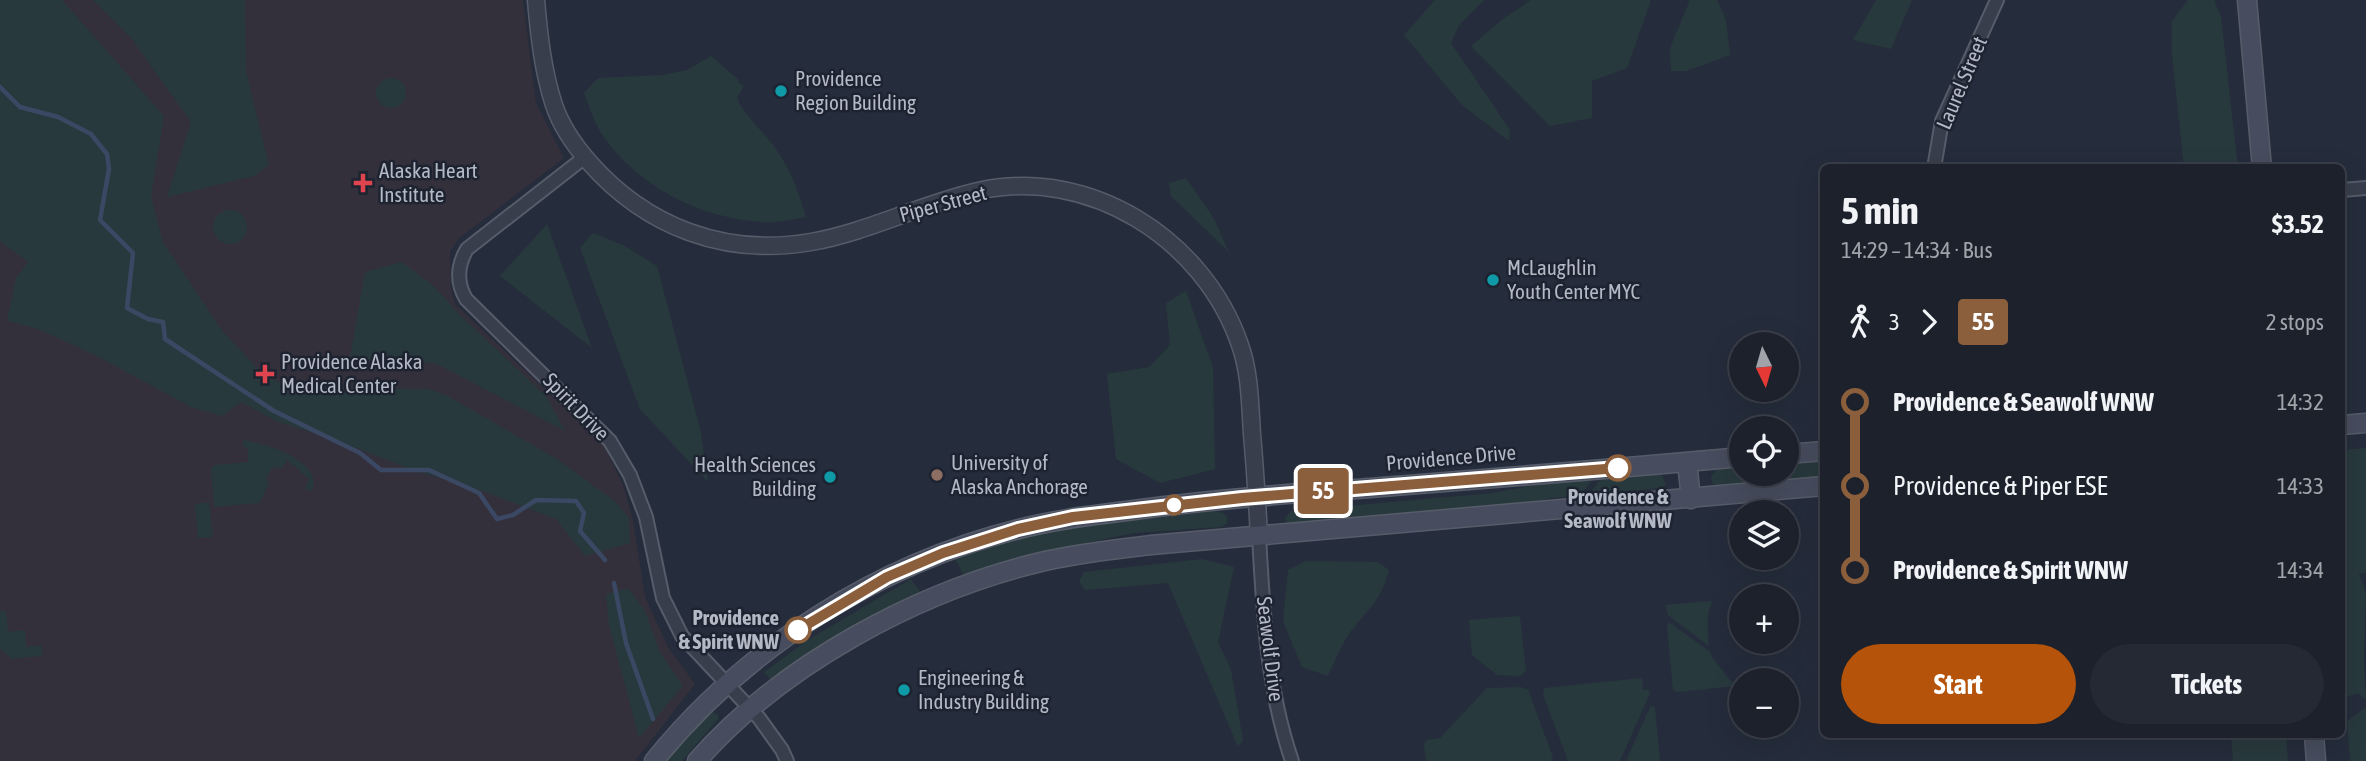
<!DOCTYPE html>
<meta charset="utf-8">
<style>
body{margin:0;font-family:"Asap Condensed",sans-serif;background:#252934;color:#f1f3f6;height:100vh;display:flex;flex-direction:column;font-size:26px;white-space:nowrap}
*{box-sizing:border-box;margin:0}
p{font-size:23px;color:#a0a3a9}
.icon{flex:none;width:38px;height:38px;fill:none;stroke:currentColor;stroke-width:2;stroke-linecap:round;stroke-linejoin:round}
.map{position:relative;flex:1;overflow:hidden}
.sheet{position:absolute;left:1820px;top:164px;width:525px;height:574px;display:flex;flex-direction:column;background:#1c212c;border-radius:10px;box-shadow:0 7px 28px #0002,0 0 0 2px #3a3e48}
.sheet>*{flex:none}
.badge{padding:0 14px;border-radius:5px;font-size:24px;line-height:46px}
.needle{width:46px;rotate:175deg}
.buttons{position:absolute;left:1729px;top:332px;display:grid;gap:14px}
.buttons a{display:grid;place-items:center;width:70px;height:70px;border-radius:50%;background:#1c212c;box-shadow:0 7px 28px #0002,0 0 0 2px #3a3e48;font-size:35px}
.map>.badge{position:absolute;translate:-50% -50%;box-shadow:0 0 0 4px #fff}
.legs{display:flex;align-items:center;gap:10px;height:77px;padding:0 21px;font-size:23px}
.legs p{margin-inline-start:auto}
.head{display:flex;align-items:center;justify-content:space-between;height:119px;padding:0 21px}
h1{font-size:38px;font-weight:700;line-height:52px}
.cta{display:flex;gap:14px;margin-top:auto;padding:14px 21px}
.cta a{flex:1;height:80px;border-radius:42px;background:#b45309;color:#fff;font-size:28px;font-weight:700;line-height:80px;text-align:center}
.cta a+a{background:#252934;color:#f1f3f6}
ul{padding:0 21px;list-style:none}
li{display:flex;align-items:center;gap:24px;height:84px;font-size:26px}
li i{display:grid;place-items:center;width:10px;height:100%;margin:0 9px;background:currentColor}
li i::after{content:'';width:18px;height:18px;margin:-9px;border:5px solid;border-radius:50%;background:#1c212c}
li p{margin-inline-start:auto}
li:first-child i{background:linear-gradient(#0000 50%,currentColor 0)}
li:last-child i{background:linear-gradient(currentColor 50%,#0000 0)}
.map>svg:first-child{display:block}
.medical{fill:#33303c}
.green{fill:#28393d}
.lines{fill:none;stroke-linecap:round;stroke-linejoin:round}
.stream{stroke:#3b4863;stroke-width:4.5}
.minor-casing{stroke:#565c69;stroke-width:16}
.tertiary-casing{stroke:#565c69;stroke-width:19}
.secondary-casing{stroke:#565c69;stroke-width:21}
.minor{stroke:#383e4b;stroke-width:12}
.tertiary{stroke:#383e4b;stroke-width:16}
.secondary{stroke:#474d5e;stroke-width:18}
.line-1-casing{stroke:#fff;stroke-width:16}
.line-1{stroke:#8b5e3c;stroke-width:10}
.culture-dot{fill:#0f9aa8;stroke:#1d2330;stroke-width:2.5}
.health-dot{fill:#e0444e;stroke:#1d2330;stroke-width:2.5}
.stop-1-dot{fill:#fff;stroke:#8b5e3c;stroke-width:3.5}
.education-dot{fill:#8d6e63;stroke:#1d2330;stroke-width:2.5}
.labels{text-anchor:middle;stroke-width:5;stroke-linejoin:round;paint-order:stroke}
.poi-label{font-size:21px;fill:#b4b9c6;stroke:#1d2330;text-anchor:start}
.street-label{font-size:21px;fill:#b4b9c6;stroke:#1d2330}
.stop-label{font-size:21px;font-weight:bold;fill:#b4b9c6;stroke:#1d2330}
</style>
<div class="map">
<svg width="2366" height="761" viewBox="0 0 2366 761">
<rect width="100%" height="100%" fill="#252c3b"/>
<!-- medical -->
<path class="medical" d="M0,0H523L536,103L564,158L458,239L450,252L451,289L455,304L604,445L623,485L633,520L645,597L668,647L695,684L635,761H0Z"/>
<!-- green -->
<path class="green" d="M0,0H62L164,116L151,196L163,242L223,332L266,377L282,383L361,388L428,389L448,396L557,459L617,503L629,518L630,543L585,556L556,519L488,493L410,469L336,440L278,422L241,402L222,416L191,407L99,357L36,328L7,321L16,278L28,262L0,241Z
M93,0H245L246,71L269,165L254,176L167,197L191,122L131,38Z
M1435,0H1484L1459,25L1451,43L1510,130L1509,141L1462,105L1404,35Z
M1531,0H1651L1627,68L1592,81V118L1550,126L1471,46L1503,19Z
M1690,0H1717L1726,20L1730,55L1686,71H1671L1670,48Z
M1876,0H1912L1891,49L1853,40Z
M2188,0H2214L2221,17L2238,168H2184L2172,54V21Z
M711,56L739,80L738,82L744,86L737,98C746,118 762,130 774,146C790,168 799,193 806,217C796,219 784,221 774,222C707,223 638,188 601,133C594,121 589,106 584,93L598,78L664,75L687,70Z
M376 93a15 15 0 1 1 30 0a15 15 0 1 1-30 0Z
M1186,178L1213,217L1229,252L1171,196L1169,183Z
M213 227a17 17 0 1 1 34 0a17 17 0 1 1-34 0Z
M547,224L592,348L500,276Z
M593,233L625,246L657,266L701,433L708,482L640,409L580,248Z
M402,262L434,286L458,313L546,396L565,431L437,364L398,358L349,363L365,272Z
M1186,291L1213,368L1215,469L1160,483L1116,459L1107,374L1149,367L1170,345L1166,303Z
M243,440C265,443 324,461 312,491L305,489L309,479L287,460L281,469L273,467L266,478L269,483L260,503L214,507L211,468L214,465L248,462V449L243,446Z
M2366,448V573L2359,574L2366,592L2364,662L2366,700L2358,693L2344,698L2342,669V450Z
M1823,460V479L1717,487L1712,483L1711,477L1716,470L1741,467V474H1787V463Z
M1654,474L1662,475L1666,485L1661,488L1589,495L1601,478Z
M1592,480L1580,496L1551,498L1507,508L1288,524L1285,518L1291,511L1493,493L1557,481Z
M209,502L213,537L198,538L195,504Z
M1216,511L1224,513L1227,517V523L1222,527L1134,533L1052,550L964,576L955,558L1037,533L1071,527Z
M1202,559L1234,567L1218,642L1231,670L1243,740L1238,747L1168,583L1085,590L1079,581L1084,572Z
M1306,561L1378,562L1389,570C1380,602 1370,607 1351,631C1341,645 1335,661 1328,676L1302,667L1283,621L1288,570Z
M911,579L921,593L888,609L772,681L764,672L806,641Z
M628,588L645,611L660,652L683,686L639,738L609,625L606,594Z
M1713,601C1705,615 1708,630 1709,646L1668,615L1665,605Z
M0,611H6L8,632L25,630L26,647L42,645L43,654L40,656L12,659L0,649Z
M1520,616L1526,671L1520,676L1497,675L1472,655L1469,620Z
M1669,622L1710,652L1713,659L1735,686L1677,692L1673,690L1667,625Z
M1642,678L1643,690H1648L1650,693L1620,761H1568L1543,694L1544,688Z
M1521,687L1528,690L1553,757L1551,761H1426L1424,745L1427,740L1440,738L1487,688Z
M1653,706L1655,708L1660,761H1626L1650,707Z
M2366,707V761H2350L2347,721Z
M713,712L718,715V719L682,761H662L707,714Z
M2231,735H2286L2288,761H2233Z"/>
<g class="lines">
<!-- stream -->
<path class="stream" d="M0,87L20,107L58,117L91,134L107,154L109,169L100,220L133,253L127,308L148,319L163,322L165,339L274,411L360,453L381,470H429L479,493L497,519L513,515L536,500L576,501L584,513L580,531L605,560
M614,583L626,643L653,719"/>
<defs>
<path id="minor" d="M585,157L467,249C457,266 456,282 466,299L610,441L630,475L646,517L663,598L682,636L759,718L782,750L787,761
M1934,168L1942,121L1997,0
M2342,190L2366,188
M1259,535C1263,611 1267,688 1292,761"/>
<path id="tertiary" d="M536,0C539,35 543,72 554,105C561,126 575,146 589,162C646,227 725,257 811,242C868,232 921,204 978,191C1089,166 1204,239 1240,345C1250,373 1250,404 1252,434C1255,467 1257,501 1259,535"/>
<path id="secondary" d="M2247,0L2262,168
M2342,425L2366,423
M1787,454L1824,451
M1687,462L1691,499
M2314,735L2316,761
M654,761C745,648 878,564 1019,529C1057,519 1096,515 1134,510C1208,500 1282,494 1356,489C1484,479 1613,469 1741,457
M697,761C782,664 920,590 1045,561C1080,553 1116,549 1151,545L1824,486"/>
</defs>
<!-- minor casing -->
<use href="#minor" class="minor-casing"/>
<!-- tertiary casing -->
<use href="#tertiary" class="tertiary-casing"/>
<!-- secondary casing -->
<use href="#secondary" class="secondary-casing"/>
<!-- minor -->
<use href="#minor" class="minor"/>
<!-- tertiary -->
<use href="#tertiary" class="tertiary"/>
<!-- secondary -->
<use href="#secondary" class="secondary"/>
</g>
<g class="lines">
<defs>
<path id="line-1" d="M798,630L887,577L943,553L1018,529L1073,517L1242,498L1618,468"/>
</defs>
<!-- line-1 casing -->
<use href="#line-1" class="line-1-casing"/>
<!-- line-1 -->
<use href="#line-1" class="line-1"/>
</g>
<!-- markers -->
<g class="culture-dot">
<circle cx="781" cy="91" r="7"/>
<circle cx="1493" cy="280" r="7"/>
<circle cx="830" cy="477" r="7"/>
<circle cx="904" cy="690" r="7"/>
</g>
<g class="health-dot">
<path d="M359.5 172.5h7v7h7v7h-7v7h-7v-7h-7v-7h7z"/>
<path d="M261.5 363.5h7v7h7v7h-7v7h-7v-7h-7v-7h7z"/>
</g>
<g class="stop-1-dot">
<circle cx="1618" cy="468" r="12"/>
<circle cx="1174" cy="505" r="9"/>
<circle cx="798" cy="630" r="12"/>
</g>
<circle class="education-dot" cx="937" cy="475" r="7"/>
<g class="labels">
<!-- poi labels -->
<g class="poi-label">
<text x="795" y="86">Providence<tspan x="795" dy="24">Region Building</tspan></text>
<text x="379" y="178">Alaska Heart<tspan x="379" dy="24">Institute</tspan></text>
<text x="1507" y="275">McLaughlin<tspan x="1507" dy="24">Youth Center MYC</tspan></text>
<text x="281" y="369">Providence Alaska<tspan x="281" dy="24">Medical Center</tspan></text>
<text x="951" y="470">University of<tspan x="951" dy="24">Alaska Anchorage</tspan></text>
<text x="816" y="472" text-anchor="end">Health Sciences<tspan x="816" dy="24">Building</tspan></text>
<text x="918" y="685">Engineering &amp;<tspan x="918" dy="24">Industry Building</tspan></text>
</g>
<!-- street labels -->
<g class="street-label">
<text transform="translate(1962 83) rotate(-67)" y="7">Laurel Street</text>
<text transform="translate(943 204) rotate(-15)" y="7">Piper Street</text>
<text transform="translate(576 407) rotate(46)" y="7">Spirit Drive</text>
<text transform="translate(1451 458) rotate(-5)" y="7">Providence Drive</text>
<text transform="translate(1270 649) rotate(83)" y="7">Seawolf Drive</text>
</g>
<!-- stop labels -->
<g class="stop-label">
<text x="1618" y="504">Providence &amp;<tspan x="1618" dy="24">Seawolf WNW</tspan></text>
<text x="779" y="625" text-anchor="end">Providence<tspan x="779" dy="24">&amp; Spirit WNW</tspan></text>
</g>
</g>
</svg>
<div class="buttons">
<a><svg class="needle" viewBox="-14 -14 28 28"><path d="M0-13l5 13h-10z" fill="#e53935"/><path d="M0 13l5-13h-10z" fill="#a0a3a9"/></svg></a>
<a><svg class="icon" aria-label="locate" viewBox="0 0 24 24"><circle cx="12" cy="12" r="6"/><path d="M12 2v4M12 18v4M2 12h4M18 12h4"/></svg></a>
<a><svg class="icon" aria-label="layers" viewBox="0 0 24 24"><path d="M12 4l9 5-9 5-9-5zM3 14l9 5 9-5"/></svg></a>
<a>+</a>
<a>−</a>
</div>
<b class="badge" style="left:1323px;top:491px;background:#8b5e3c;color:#fff">55</b>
<section class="sheet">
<div class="head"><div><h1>5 min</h1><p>14:29 – 14:34 · Bus</p></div><b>$3.52</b></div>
<div class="legs"><svg class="icon" aria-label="walk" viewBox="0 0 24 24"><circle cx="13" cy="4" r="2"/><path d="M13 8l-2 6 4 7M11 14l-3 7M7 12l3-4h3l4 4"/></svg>3<svg class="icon" aria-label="forward" viewBox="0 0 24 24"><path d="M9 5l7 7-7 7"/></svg><b class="badge" style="background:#8b5e3c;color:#fff">55</b><p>2 stops</p></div>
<ul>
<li><i style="color:#8b5e3c"></i><b>Providence &amp; Seawolf WNW</b><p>14:32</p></li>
<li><i style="color:#8b5e3c"></i><span>Providence &amp; Piper ESE</span><p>14:33</p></li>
<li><i style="color:#8b5e3c"></i><b>Providence &amp; Spirit WNW</b><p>14:34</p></li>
</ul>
<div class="cta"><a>Start</a><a>Tickets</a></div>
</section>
</div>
